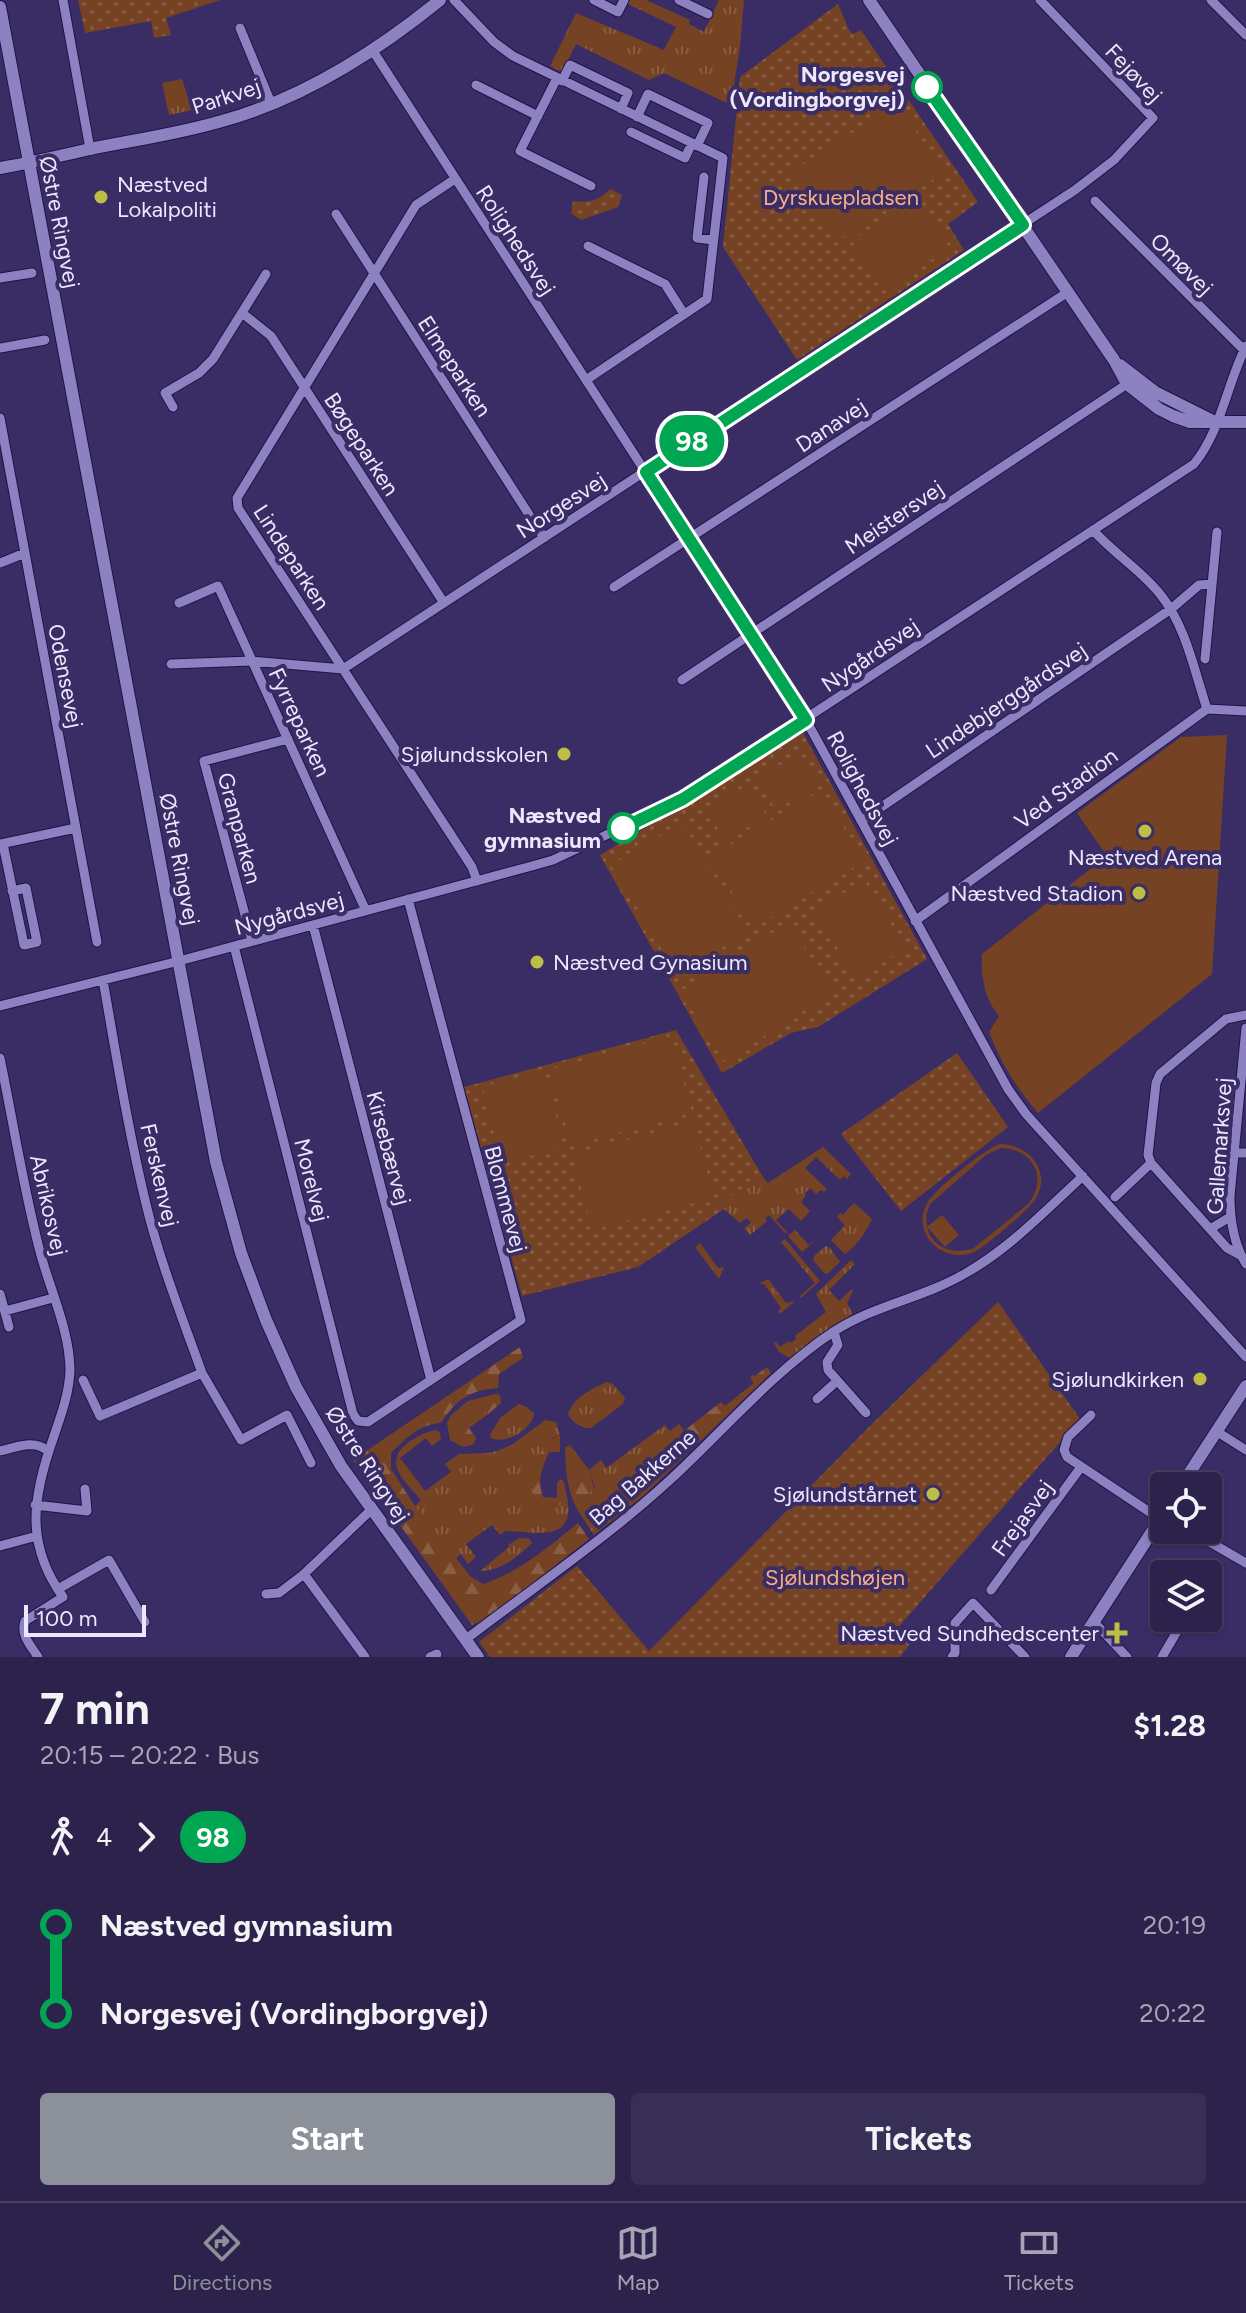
<!DOCTYPE html>
<meta charset="utf-8">
<style>
body{margin:0;font-family:Figtree,sans-serif;background:#382f56;color:#f1f3f6;height:100vh;display:flex;flex-direction:column;font-size:30px;white-space:nowrap}
*{box-sizing:border-box;margin:0}
p{font-size:26px;color:#a6a4b5}
.icon{flex:none;width:44px;height:44px;fill:none;stroke:currentColor;stroke-width:2;stroke-linecap:round;stroke-linejoin:round}
.map{position:relative;height:1657px;overflow:hidden}
.panel{display:flex;flex-direction:column;background:#2c224c;flex:1}
.panel>*{flex:none}
.badge{padding:0 16px;border-radius:26px;font-size:28px;line-height:52px}
.tools{position:absolute;left:1150px;top:1472px;display:grid;gap:16px}
.tools a{display:grid;place-items:center;width:72px;height:72px;border-radius:8px;background:#2c224c;box-shadow:0 2px 6px #0004,0 0 0 2px #483f64;font-size:40px}
.scale{position:absolute;left:24px;bottom:20px;width:122px;box-sizing:border-box;padding-left:8px;border:4px solid #ebe8fd;border-top:0;font-size:22px;line-height:28px;white-space:nowrap;color:#ebe8fd;-webkit-text-stroke:6px #3a2d65;paint-order:stroke}
.map>.badge{position:absolute;translate:-50% -50%;box-shadow:0 0 0 4px #fff}
.legs{display:flex;align-items:center;gap:12px;height:88px;padding:0 40px;font-size:26px}
.legs p{margin-inline-start:auto}
.overview{display:flex;align-items:center;justify-content:space-between;height:136px;padding:0 40px}
h1{font-size:44px;font-weight:700;line-height:60px}
.cta{display:flex;gap:16px;margin-top:auto;padding:16px 40px}
.cta a{flex:1;height:92px;border-radius:8px;background:#8c9099;color:#fff;font-size:32px;font-weight:700;line-height:92px;text-align:center}
.cta a+a{background:#382f56;color:#f1f3f6}
ul{padding:0 40px;list-style:none}
li{display:flex;align-items:center;gap:28px;height:88px;font-size:30px}
li i{display:grid;place-items:center;width:12px;height:100%;margin:0 10px;background:currentColor}
li i::after{content:'';width:20px;height:20px;margin:-10px;border:6px solid;border-radius:50%;background:#2c224c}
li p{margin-inline-start:auto}
li:first-child i{background:linear-gradient(#0000 50%,currentColor 0)}
li:last-child i{background:linear-gradient(currentColor 50%,#0000 0)}
.menu{display:flex;justify-content:space-around;align-items:center;height:112px;border-top:2px solid #483f64;background:#2c224c;font-size:22px;color:#a6a4b5}
.menu a{display:grid;justify-items:center;gap:4px}
.menu .current{color:#8c9099}
.map>svg:first-child{display:block}
.grass{fill:url(#grass-tufts)}
.forest{fill:url(#forest-firs)}
.park{fill:url(#park-dots)}
.pitch{fill:#754324;fill-rule:evenodd}
.lines{fill:none;stroke-linecap:round;stroke-linejoin:round}
.street-casing{stroke:#221248;stroke-width:11}
.secondary-casing{stroke:#221248;stroke-width:14}
.street{stroke:#8c81c1;stroke-width:9}
.secondary{stroke:#8c81c1;stroke-width:12}
.line-1-casing{stroke:#fff;stroke-width:18}
.line-1{stroke:#00a651;stroke-width:12}
.stop-1-dot{fill:#fff;stroke:#00a651;stroke-width:4}
.poi-dot{fill:#bcbf44;stroke:#3a2d65;stroke-width:3}
.labels{text-anchor:middle;stroke-width:8;stroke-linejoin:round;paint-order:stroke}
.street-label{font-size:22px;fill:#ebe8fd;stroke:#3a2d65}
.stop-label{font-size:22px;font-weight:bold;fill:#ebe8fd;stroke:#3a2d65;text-anchor:end}
.poi-label{font-size:22px;fill:#ebe8fd;stroke:#3a2d65;text-anchor:end}
.park-label{font-size:22px;fill:#f9af85;stroke:#3a2d65}
</style>
<div class="map">
<svg width="1246" height="1657" viewBox="0 0 1246 1657">
<defs>
<pattern id="grass-tufts" width="24" height="20" patternUnits="userSpaceOnUse" patternTransform="scale(2)"><rect width="24" height="20" fill="#754324"/><path d="M3 7l-1-3M5 7V3M7 7l1-3M15 17l-1-3M17 17v-4M19 17l1-3" fill="none" stroke="#895e45"/></pattern>
<pattern id="forest-firs" width="22" height="20" patternUnits="userSpaceOnUse" patternTransform="scale(2)"><rect width="22" height="20" fill="#754324"/><path d="M5 1l3.5 6h-7zM16 11l3.5 6h-7z" fill="#895e45"/></pattern>
<pattern id="park-dots" width="8" height="8" patternUnits="userSpaceOnUse" patternTransform="scale(2)"><rect width="8" height="8" fill="#754324"/><path d="M2 2h.1M6 6h.1" fill="none" stroke="#895e45" stroke-width="1.8" stroke-linecap="round"/></pattern>
</defs>
<rect width="100%" height="100%" fill="#3a2d65"/>
<!-- grass -->
<path class="grass" d="M630,0H646L690,20L689,24L704,32L719,0H744L740,46L731,105L664,73L649,80L576,44L562,72L550,66L576,13L664,50L676,27L628,4Z
M182,79L192,110L169,115L162,83Z
M823,1147L851,1174L847,1179L844,1176L840,1180L816,1157L805,1168L827,1189L824,1192L821,1190L816,1194L810,1188L805,1193L806,1195L801,1202L810,1211L801,1221L789,1209L776,1220L787,1232L786,1234L769,1215L765,1218L767,1221L750,1235L744,1228L751,1223L747,1218L740,1223L724,1209L720,1202L763,1177L768,1183Z
M854,1203L872,1219C866,1232 856,1247 845,1254L831,1240L845,1225L837,1217L840,1213L843,1215Z
M795,1230L809,1245L823,1233L802,1252L788,1236Z
M785,1239L820,1281L801,1298L800,1296L815,1283L781,1242Z
M700,1243L718,1268L724,1267L719,1279L695,1247Z
M826,1246L830,1248L840,1262L827,1274L824,1273L813,1260L815,1255Z
M851,1260L855,1264L829,1290L839,1301L852,1289L853,1291L847,1303L853,1315L825,1331L790,1358L779,1352L774,1343L776,1342L780,1347L789,1341L791,1343L796,1339L795,1336L826,1312L816,1294Z
M768,1279L786,1303L795,1301L780,1314L778,1312L781,1308L764,1284H759Z
M607,1382L613,1384L625,1398L623,1404L591,1428C582,1429 571,1422 568,1414C574,1397 591,1389 607,1382Z
M468,1401L471,1406H481L487,1415L469,1428L451,1415Z
M519,1404L527,1407L534,1414C531,1430 506,1445 491,1438L490,1435L500,1418Z
M545,1420L556,1422L560,1435L552,1438L532,1488L551,1507L568,1503C573,1544 529,1531 505,1531L500,1535L492,1525L466,1544L476,1557L468,1564L461,1554L455,1559L415,1506L421,1500C413,1490 401,1480 397,1468C391,1447 420,1434 435,1430L440,1433L441,1439L432,1446L426,1438L400,1458L425,1491L451,1472L445,1464L459,1454L489,1453L500,1450L513,1444Z
M679,1424L695,1446L643,1496L594,1535L581,1515L592,1506L588,1493L595,1487L589,1470L601,1460L606,1468L665,1425L670,1431Z
M520,1538L530,1539L532,1543C518,1557 500,1571 480,1571L509,1547L508,1545Z"/>
<!-- forest -->
<path class="forest" d="M520,1347L523,1358L499,1374L498,1388C470,1390 456,1400 441,1423C420,1424 406,1438 391,1453V1469L415,1506L471,1577L483,1584C518,1573 550,1546 578,1523L589,1539L487,1619L472,1625L353,1460Z
M767,1367L771,1373L695,1446L685,1430L721,1402L725,1406L754,1383L750,1377L753,1375L755,1376Z
M495,1394L500,1395L501,1403L487,1415L481,1406H471L468,1401Z
M451,1415L469,1428L476,1438L474,1444L463,1447L450,1440L447,1423Z
M560,1435V1452H549C542,1468 537,1480 543,1497L557,1498V1483L561,1479L564,1482L568,1503L551,1507L537,1501C534,1493 530,1485 531,1476C533,1461 546,1440 560,1435Z
M570,1445L589,1470L594,1488L588,1494L592,1506L581,1515C567,1495 566,1472 565,1448Z"/>
<!-- park -->
<path class="park" d="M78,0H220L166,18L171,35L154,38L151,21L85,33Z
M838,4L849,30L853,34L861,30L978,202L948,224L964,250L797,360L723,247L740,77Z
M610,189L622,195L618,207L581,220L571,213L573,201C590,203 598,201 610,189Z
M803,733L927,959L818,1027L791,1033L722,1073L600,855Z
M676,1030L763,1177L720,1202L724,1209L638,1267L522,1296L464,1087Z
M957,1053L1008,1127L901,1211L841,1134Z
M998,1302L1080,1419L895,1631L910,1644L900,1657H490L479,1642L577,1566L649,1651L869,1427Z"/>
<!-- pitch -->
<path class="pitch" d="M898,103L943,173L836,242L791,172Z
M917,197L950,248L884,291L851,241Z
M1227,735L1212,974L1038,1113C1016,1087 1001,1063 989,1032L999,1016C984,998 981,977 982,954L1107,856L1077,813L1181,737Z
M799,753L818,785L776,810L757,779Z
M748,784L767,816L725,841L706,810Z
M821,790L864,861L754,928L711,857Z
M682,822L748,932L677,975L611,865Z
M864,880L906,948L857,979L814,912Z
M789,922L833,993L724,1061L680,991Z
M671,1036L692,1113L571,1146L550,1069Z
M544,1070L564,1147L502,1164L482,1087Z
M694,1122L714,1198L592,1230L572,1154Z
M1000,1144C1028,1144 1052,1171 1036,1198C1030,1209 987,1245 976,1251C970,1254 964,1255 958,1255C931,1253 913,1226 928,1202C935,1189 986,1148 1000,1144ZM1000,1148C1033,1148 1049,1178 1028,1204L974,1248C954,1255 933,1249 927,1227L945,1247L959,1235L942,1215L927,1227L926,1215L930,1204L986,1155Z"/>
<g class="lines">
<defs>
<path id="street" d="M63,0L90,149
M454,0L494,42L513,56L723,158L707,299L586,380
M594,0L618,12L624,0
M679,0L708,14
M1211,0L1246,35
M240,28L271,103
M373,51L806,720L1008,1089L1026,1114L1246,1357
M557,78L520,151L591,186
M562,81L570,65L628,93L621,109
M476,85L538,116
M637,117L648,94L708,123L697,146
M631,132L685,158L692,143
M704,177L697,238L713,240
M455,179L416,205L237,498L238,508L472,867L477,881
M1095,201L1244,350
M336,214L544,538
M588,246L665,284L684,314
M0,278L32,273
M242,313L271,336L444,603
M0,348L45,340
M173,407L165,393L199,373L213,359L266,274
M0,418L97,942
M1093,530C1113,553 1141,570 1160,594C1186,626 1194,670 1207,709
M0,563L25,553
M614,587L1068,292
M179,603L218,586L366,911
M1205,659L1217,532
M171,664L252,661L343,669L1075,190L1114,160L1153,118L1040,0
M682,680L1127,384
M861,821L1171,609L1199,585L1212,584
M0,844L76,828
M3,844L24,945L37,942L26,888L12,891
M915,921L1207,709L1246,711
M313,925L431,1380
M252,941L204,761L288,739
M234,946L353,1414L358,1421L368,1422L521,1320L408,899
M0,1006L179,961L532,866L553,860L587,844L683,799L1194,464C1221,431 1227,384 1246,346
M1246,1028L1230,1196C1230,1220 1233,1243 1246,1264
M0,1058C13,1121 23,1186 39,1248C49,1288 70,1330 70,1371C69,1394 61,1415 54,1436C33,1495 24,1543 63,1597L25,1621C20,1635 31,1646 38,1657
M1233,1153H1246
M1115,1197L1151,1163
M1210,1229L1230,1217
M1240,1255L1227,1248L1151,1163L1148,1155L1156,1083L1160,1074L1226,1019L1246,1015
M0,1294L9,1327
M5,1311L53,1298
M834,1332L838,1345L827,1362L828,1370L866,1413
M202,1373L241,1440L287,1415L311,1463
M83,1380L100,1416L202,1373C182,1317 160,1262 146,1204C128,1130 116,1054 103,980
M817,1399L837,1381
M1091,1415L1068,1437L1064,1450L1067,1457L1160,1519
M1216,1431L1246,1450
M0,1451C16,1447 35,1439 48,1451
M35,1505L87,1511L85,1489
M1189,1530L1246,1563
M0,1546L37,1536
M304,1574L365,1657
M58,1589L109,1560L145,1622
M991,1590L1081,1467
M266,1594L279,1593L304,1574L372,1509
M1093,1621L1127,1657
M465,1640C534,1587 607,1538 671,1479C724,1430 773,1372 833,1332C874,1305 924,1298 966,1273C1010,1248 1046,1210 1083,1176
M430,1657L437,1654
M952,1657L955,1653V1623L973,1603L1025,1657
M1162,1657L1179,1628"/>
<path id="secondary" d="M869,0L1114,360L1127,384L1159,409L1173,416L1190,422H1246
M0,7L216,1162L241,1253L266,1320L296,1387L341,1466L478,1657
M0,168C30,163 60,156 90,149C134,140 178,134 222,121C302,99 376,52 440,0
M1120,365L1155,392L1213,421
M1181,1486L1246,1386
M1071,1657L1164,1513"/>
</defs>
<!-- street casing -->
<use href="#street" class="street-casing"/>
<!-- secondary casing -->
<use href="#secondary" class="secondary-casing"/>
<!-- street -->
<use href="#street" class="street"/>
<!-- secondary -->
<use href="#secondary" class="secondary"/>
</g>
<g class="lines">
<defs>
<path id="line-1" d="M623,828L683,799L806,720L646,472L1023,225L927,87"/>
</defs>
<!-- line-1 casing -->
<use href="#line-1" class="line-1-casing"/>
<!-- line-1 -->
<use href="#line-1" class="line-1"/>
</g>
<!-- markers -->
<g class="stop-1-dot">
<circle cx="927" cy="87" r="14"/>
<circle cx="623" cy="828" r="14"/>
</g>
<g class="poi-dot">
<circle cx="101" cy="197" r="8"/>
<circle cx="564" cy="754" r="8"/>
<circle cx="1145" cy="831" r="8"/>
<circle cx="1139" cy="893" r="8"/>
<circle cx="537" cy="962" r="8"/>
<circle cx="1200" cy="1379" r="8"/>
<circle cx="933" cy="1494" r="8"/>
<path d="M1113 1621h8v8h8v8h-8v8h-8v-8h-8v-8h8z"/>
</g>
<g class="labels">
<!-- street labels -->
<g class="street-label">
<text transform="translate(1134 73) rotate(47)" y="8">Fejøvej</text>
<text transform="translate(226 96) rotate(-18)" y="8">Parkvej</text>
<text transform="translate(60 222) rotate(79)" y="8">Østre Ringvej</text>
<text transform="translate(516 240) rotate(57)" y="8">Rolighedsvej</text>
<text transform="translate(1182 264) rotate(45)" y="8">Omøvej</text>
<text transform="translate(455 366) rotate(57)" y="8">Elmeparken</text>
<text transform="translate(831 425) rotate(-33)" y="8">Danavej</text>
<text transform="translate(362 444) rotate(57)" y="8">Bøgeparken</text>
<text transform="translate(561 505) rotate(-33)" y="8">Norgesvej</text>
<text transform="translate(894 517) rotate(-34)" y="8">Meistersvej</text>
<text transform="translate(292 557) rotate(57)" y="8">Lindeparken</text>
<text transform="translate(870 655) rotate(-34)" y="8">Nygårdsvej</text>
<text transform="translate(66 676) rotate(79)" y="8">Odensevej</text>
<text transform="translate(1006 700) rotate(-34)" y="8">Lindebjerggårdsvej</text>
<text transform="translate(300 722) rotate(65)" y="8">Fyrreparken</text>
<text transform="translate(863 788) rotate(62)" y="8">Rolighedsvej</text>
<text transform="translate(1066 788) rotate(-36)" y="8">Ved Stadion</text>
<text transform="translate(240 828) rotate(75)" y="8">Granparken</text>
<text transform="translate(180 859) rotate(79)" y="8">Østre Ringvej</text>
<text transform="translate(289 913) rotate(-15)" y="8">Nygårdsvej</text>
<text transform="translate(1219 1146) rotate(-86)" y="8">Gallemarksvej</text>
<text transform="translate(389 1148) rotate(75)" y="8">Kirsebærvej</text>
<text transform="translate(160 1175) rotate(77)" y="8">Ferskenvej</text>
<text transform="translate(312 1180) rotate(76)" y="8">Morelvej</text>
<text transform="translate(506 1199) rotate(75)" y="8">Blommevej</text>
<text transform="translate(49 1205) rotate(77)" y="8">Abrikosvej</text>
<text transform="translate(368 1464) rotate(57)" y="8">Østre Ringvej</text>
<text transform="translate(642 1477) rotate(-41)" y="8">Bag Bakkerne</text>
<text transform="translate(1022 1518) rotate(-54)" y="8">Frejasvej</text>
</g>
<!-- stop labels -->
<g class="stop-label">
<text x="905" y="82">Norgesvej<tspan x="905" dy="25">(Vordingborgvej)</tspan></text>
<text x="601" y="823">Næstved<tspan x="601" dy="25">gymnasium</tspan></text>
</g>
<!-- poi labels -->
<g class="poi-label">
<text x="117" y="192" text-anchor="start">Næstved<tspan x="117" dy="25">Lokalpoliti</tspan></text>
<text x="548" y="762">Sjølundsskolen</text>
<text x="1145" y="865" text-anchor="middle">Næstved Arena</text>
<text x="1123" y="901">Næstved Stadion</text>
<text x="553" y="970" text-anchor="start">Næstved Gynasium</text>
<text x="1184" y="1387">Sjølundkirken</text>
<text x="917" y="1502">Sjølundstårnet</text>
<text x="1099" y="1641">Næstved Sundhedscenter</text>
</g>
<!-- park labels -->
<g class="park-label">
<text x="841" y="205">Dyrskuepladsen</text>
<text x="835" y="1585">Sjølundshøjen</text>
</g>
</g>
</svg>
<div class="tools">
<a><svg class="icon" aria-label="locate" viewBox="0 0 24 24"><circle cx="12" cy="12" r="6"/><path d="M12 2v4M12 18v4M2 12h4M18 12h4"/></svg></a>
<a><svg class="icon" aria-label="layers" viewBox="0 0 24 24"><path d="M12 4l9 5-9 5-9-5zM3 14l9 5 9-5"/></svg></a>
</div>
<div class="scale">100 m</div>
<b class="badge" style="left:692px;top:441px;background:#00a651;color:#fff">98</b>
</div>
<section class="panel">
<div class="overview"><div><h1>7 min</h1><p>20:15 – 20:22 · Bus</p></div><b>$1.28</b></div>
<div class="legs"><svg class="icon" aria-label="walk" viewBox="0 0 24 24"><circle cx="13" cy="4" r="2"/><path d="M13 8l-2 6 4 7M11 14l-3 7M7 12l3-4h3l4 4"/></svg>4<svg class="icon" aria-label="forward" viewBox="0 0 24 24"><path d="M9 5l7 7-7 7"/></svg><b class="badge" style="background:#00a651;color:#fff">98</b></div>
<ul>
<li><i style="color:#00a651"></i><b>Næstved gymnasium</b><p>20:19</p></li>
<li><i style="color:#00a651"></i><b>Norgesvej (Vordingborgvej)</b><p>20:22</p></li>
</ul>
<div class="cta"><a>Start</a><a>Tickets</a></div>
</section>
<nav class="menu">
<a class="current"><svg class="icon" aria-label="directions" viewBox="0 0 24 24"><path d="M12 3l9 9-9 9-9-9zM9 14v-3h6M13 9l2 2-2 2"/></svg>Directions</a>
<a><svg class="icon" aria-label="map" viewBox="0 0 24 24"><path d="M3 6l6-2 6 2 6-2v14l-6 2-6-2-6 2zM9 4v14M15 6v14"/></svg>Map</a>
<a><svg class="icon" aria-label="tickets" viewBox="0 0 24 24"><path d="M3 7h18v10H3zM15 7v10"/></svg>Tickets</a>
</nav>
